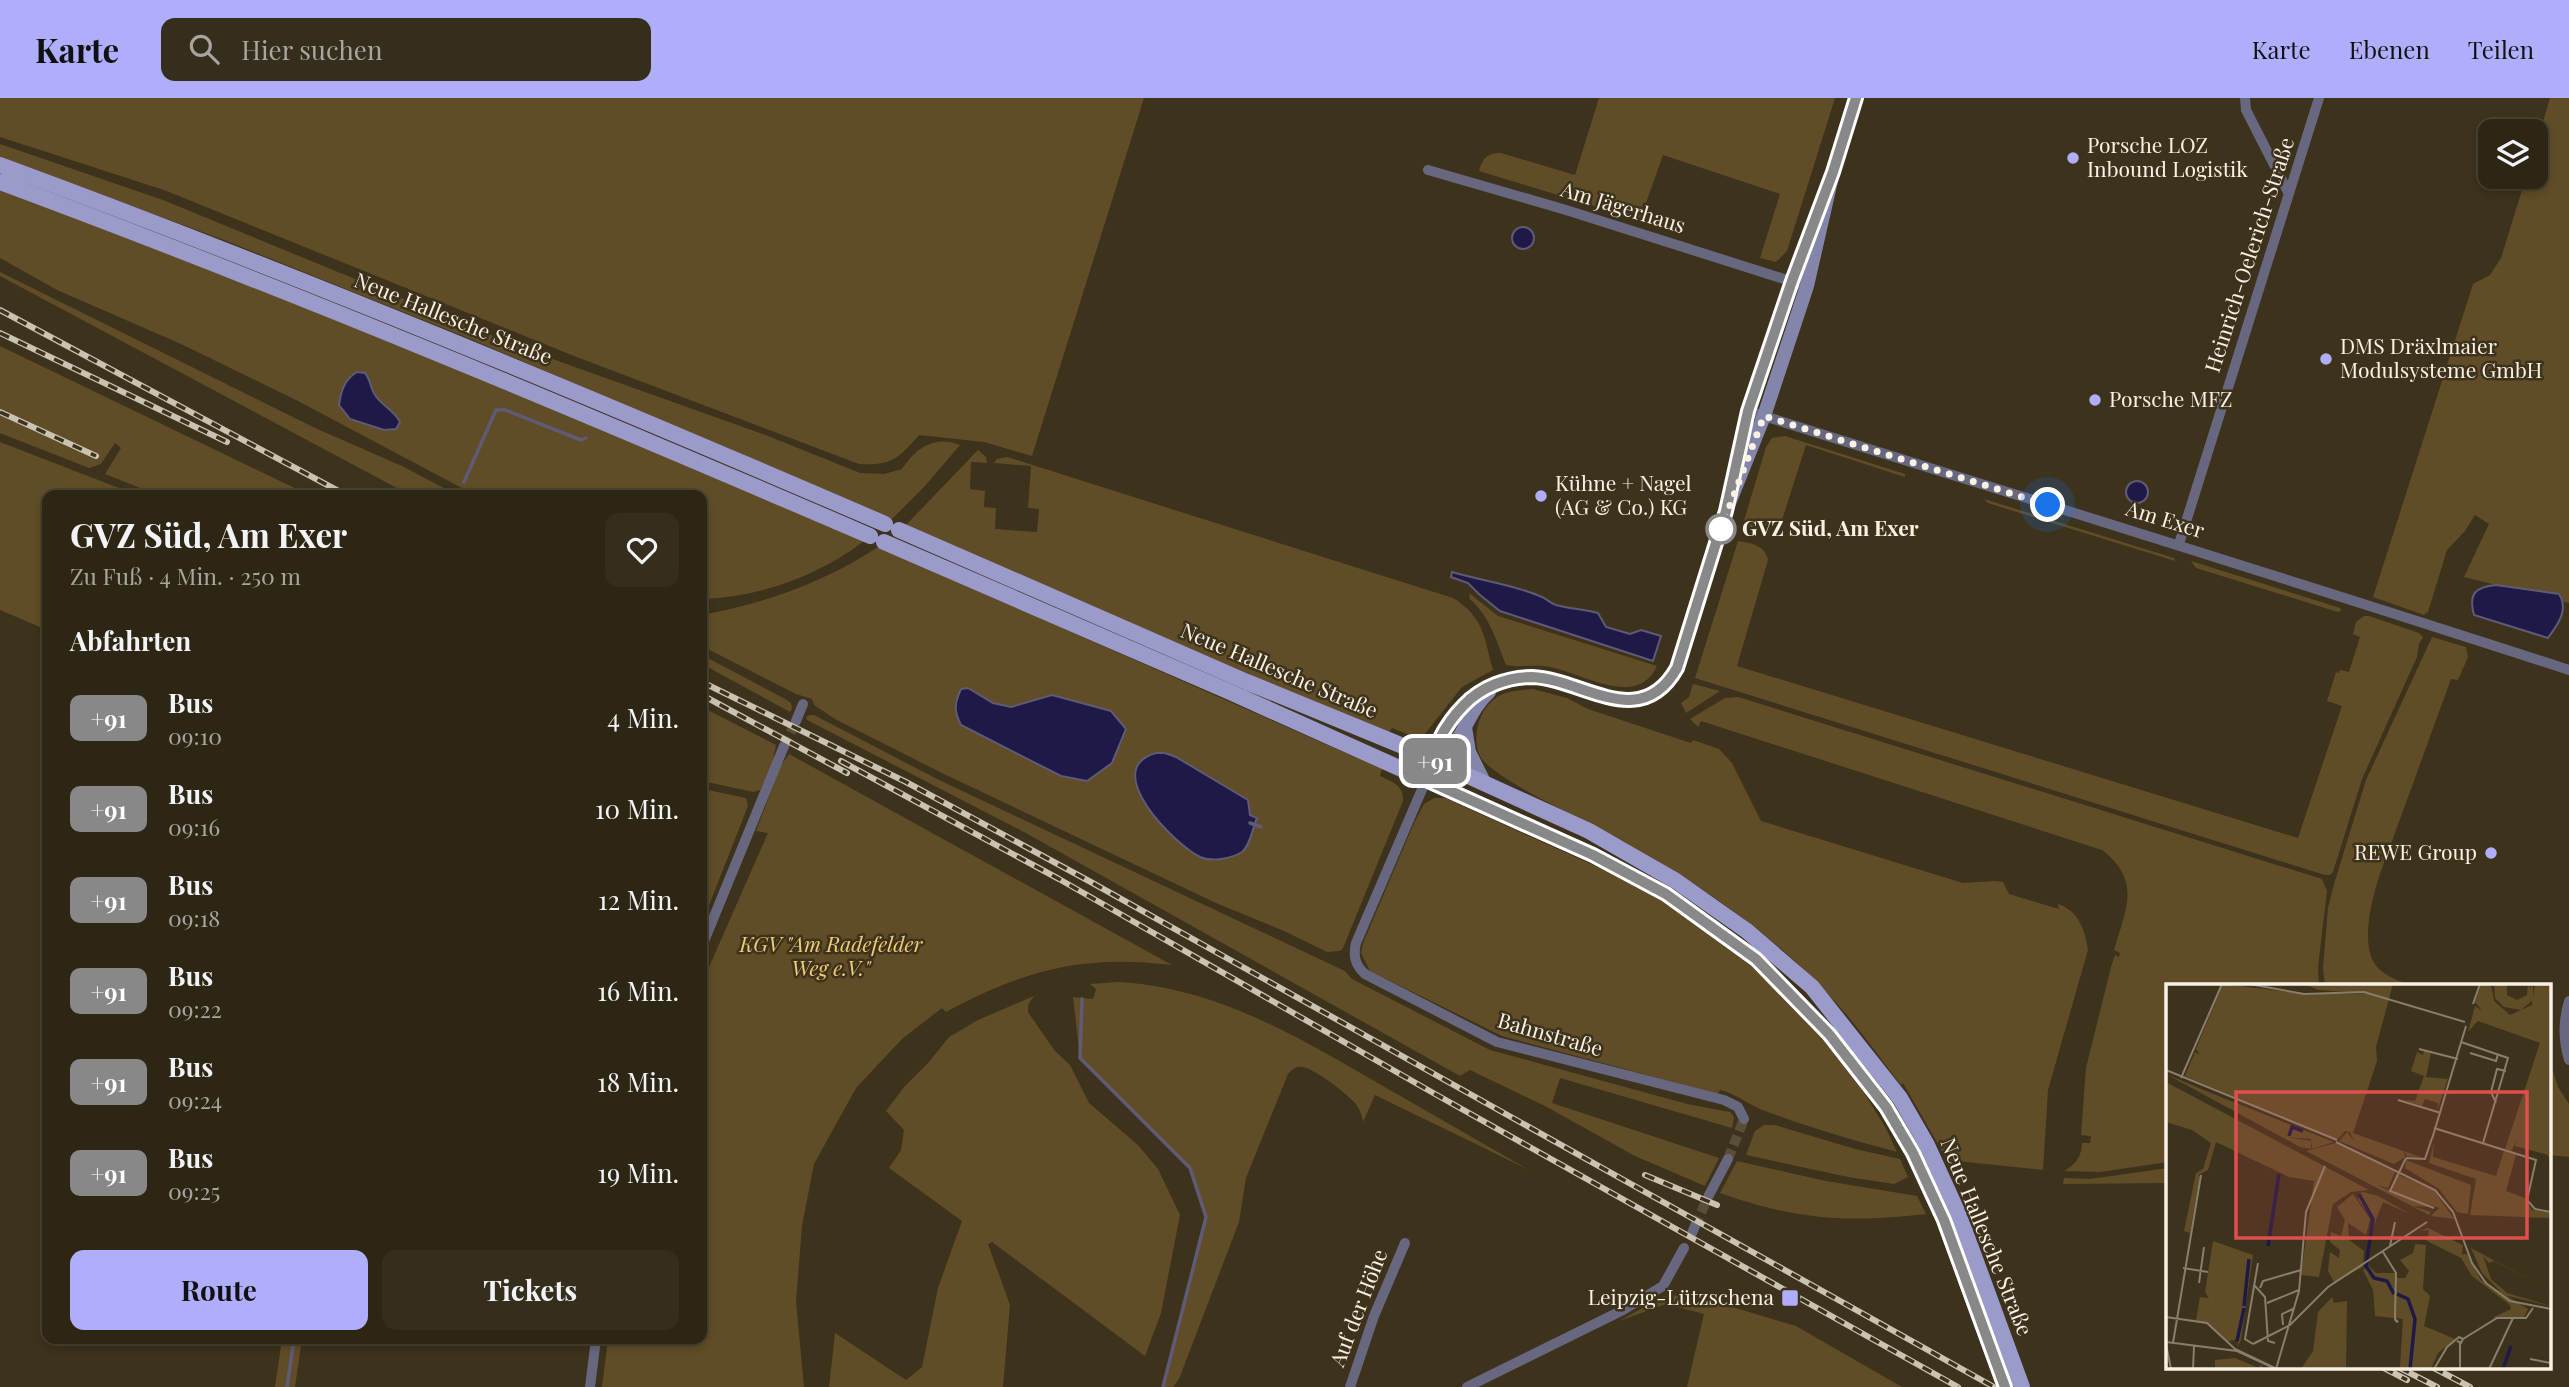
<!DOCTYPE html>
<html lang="de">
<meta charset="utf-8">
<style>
body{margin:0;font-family:"Playfair Display",serif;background:#362e1d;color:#f1f3f6;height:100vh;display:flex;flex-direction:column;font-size:26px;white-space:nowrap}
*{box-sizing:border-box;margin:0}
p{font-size:23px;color:#a7a5a0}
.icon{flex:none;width:38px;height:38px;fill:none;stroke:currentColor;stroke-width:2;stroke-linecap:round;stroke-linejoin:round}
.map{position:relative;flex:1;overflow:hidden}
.details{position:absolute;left:42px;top:392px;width:665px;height:854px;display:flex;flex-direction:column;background:#2e2614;border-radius:14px;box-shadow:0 4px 10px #0003,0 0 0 2px #494334}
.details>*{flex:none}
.badge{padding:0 14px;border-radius:10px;font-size:24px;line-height:46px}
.controls{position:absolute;left:2478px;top:21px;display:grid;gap:14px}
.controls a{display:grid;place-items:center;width:70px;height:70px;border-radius:14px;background:#2e2614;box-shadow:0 4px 10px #0003,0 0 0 2px #494334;font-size:35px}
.you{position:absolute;width:35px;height:35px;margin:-18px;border:5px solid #fff;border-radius:50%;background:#1a73e8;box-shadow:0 0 0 10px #1a73e833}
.map>.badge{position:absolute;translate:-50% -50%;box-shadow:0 0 0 4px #fff}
h2{padding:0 28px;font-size:26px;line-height:63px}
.round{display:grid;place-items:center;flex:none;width:74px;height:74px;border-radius:14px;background:#362e1d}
.overview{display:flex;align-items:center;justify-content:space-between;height:119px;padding:0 28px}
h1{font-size:33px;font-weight:700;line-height:52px}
.primary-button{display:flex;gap:14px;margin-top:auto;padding:14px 28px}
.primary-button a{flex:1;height:80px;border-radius:14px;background:#aeaefb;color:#111;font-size:28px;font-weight:700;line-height:80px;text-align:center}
.primary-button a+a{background:#362e1d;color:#f1f3f6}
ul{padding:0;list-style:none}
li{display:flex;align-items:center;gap:21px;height:91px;padding:0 28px}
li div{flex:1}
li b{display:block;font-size:26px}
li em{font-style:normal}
li .badge{min-width:77px;font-weight:700;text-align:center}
header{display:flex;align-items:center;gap:42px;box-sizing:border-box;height:98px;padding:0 35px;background:#aeaefb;color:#111}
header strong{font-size:33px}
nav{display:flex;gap:38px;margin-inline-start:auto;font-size:24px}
.search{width:490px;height:63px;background:#362e1d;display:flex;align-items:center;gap:18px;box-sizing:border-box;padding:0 24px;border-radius:14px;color:#a7a5a0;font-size:26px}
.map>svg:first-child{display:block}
.green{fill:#604d27;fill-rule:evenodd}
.water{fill:#1e1947;stroke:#5f5a76;stroke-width:2}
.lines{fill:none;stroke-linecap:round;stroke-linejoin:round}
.stream{stroke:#5f5a76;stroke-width:3.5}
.street-tunnel{stroke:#594f39;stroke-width:10;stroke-dasharray:10 5;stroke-linecap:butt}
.street{stroke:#676880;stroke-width:10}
.secondary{stroke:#8485aa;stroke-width:14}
.primary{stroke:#9a9bcb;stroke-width:16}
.rail-casing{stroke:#cac2b2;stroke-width:6}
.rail{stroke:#3d321b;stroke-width:3.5;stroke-dasharray:10;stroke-linecap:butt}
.line-casing{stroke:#fff;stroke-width:16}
.line{stroke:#888;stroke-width:10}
.walk{stroke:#f8f1e4;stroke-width:7;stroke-dasharray:0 12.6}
.poi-dot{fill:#aeaefb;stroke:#3d321b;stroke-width:2.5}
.stop-dot{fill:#fff;stroke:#888;stroke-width:3.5}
.labels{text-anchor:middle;stroke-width:5;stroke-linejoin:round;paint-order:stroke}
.poi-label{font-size:21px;fill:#f8f1e4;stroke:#3d321b;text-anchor:start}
.street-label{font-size:21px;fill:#f8f1e4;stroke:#3d321b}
.stop-label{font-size:21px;font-weight:bold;fill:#f8f1e4;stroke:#3d321b;text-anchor:start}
.park-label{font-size:21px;font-style:italic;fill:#f3ca76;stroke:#3d321b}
.inset-river{fill:none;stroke:#1e1947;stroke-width:3.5}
.inset-road{fill:none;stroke:#887e6b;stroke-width:2}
.view{fill:#dd504e;fill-opacity:0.15;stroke:#dd504e;stroke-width:3.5}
.inset-edge{fill:none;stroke:#f8f1e4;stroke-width:3.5}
</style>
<header>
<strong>Karte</strong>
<div class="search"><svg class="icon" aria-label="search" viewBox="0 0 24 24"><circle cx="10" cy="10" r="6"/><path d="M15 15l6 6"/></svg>Hier suchen</div>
<nav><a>Karte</a><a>Ebenen</a><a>Teilen</a></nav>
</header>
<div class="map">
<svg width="2569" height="1289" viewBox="0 0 2569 1289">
<rect width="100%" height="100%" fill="#3d321b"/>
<!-- green -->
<path class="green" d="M0,0H1144L1032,358L984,344L919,337C899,360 892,368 859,366L574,258L164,92L0,39Z
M1599,0H1835L1787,153L1776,164L1760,160L1780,96L1663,57L1640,122L1479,73C1483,60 1487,55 1501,55L1575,77Z
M2550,0H2569V505L2464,479L2489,426L2475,417L2465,433L2447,452L2428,514L2424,517L2373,499L2473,186L2490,177L2501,160L2526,79H2536V48Z
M0,46L163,102L530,253L768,338L860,375L884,376L902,371C916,350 934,337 960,347L925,388L891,422L473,242L224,142L0,60Z
M0,91L159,150L448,266L864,443C819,478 759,499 702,501V397H475L298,303L181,246L57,192L0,160ZM370,282C373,299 382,306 396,316L340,293Z
M0,174L315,330L402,368L457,397H410L0,178Z
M0,248L309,397H158L105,376L121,350L115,345L101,366L89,370L0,335Z
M1785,338L1905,376V379L1806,347L1782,422L1761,434L1743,426L1766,349L1772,340Z
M0,344L137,397H47V532L0,512Z
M978,352L986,359L987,365L971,364L970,391L985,393L984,409L996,410L995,431L1037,434L1039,411L1028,410L1031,368L994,365L997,361L1007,359L1453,500C1484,519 1484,539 1493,572L1462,589L1424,637L1412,638L1392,630L1388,636L905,428Z
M1984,401L2174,460L2175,463L1988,405Z
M1738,443C1751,445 1765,447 1768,462L1737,568L2298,740L2342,608L2327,603L2336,574L2339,575L2340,572L2349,574L2360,539L2353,536L2356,524L2364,518H2369L2419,535L2423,539L2419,546L2417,559L2362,681L2333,774L2330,777H2325L1695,580Z
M878,449L1382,671L1380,678C1392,684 1404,687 1403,703L1343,850L1340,853L1327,854L1284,833L1216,805L944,676L835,621L814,607L812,601L796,596L702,548V517C766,505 823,485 878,449Z
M2191,463L2340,510L2341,513L2338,514L2196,470Z
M1469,495L1498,518L1657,568C1637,612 1581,574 1549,569C1534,566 1520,570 1506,567C1496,542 1490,519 1470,501Z
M2432,539L2466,549L2468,559L2458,582L2451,581L2380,776C2372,800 2358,851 2379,871C2389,880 2402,884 2414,888H2325L2323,870L2328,810L2334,786L2366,682Z
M702,557L787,602L791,605L792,611L790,614L702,566Z
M1693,586L1720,593L1686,615L1681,605L1689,599Z
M1533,591L1567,600L1588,611L1691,645L1693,642L1719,651L1732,665L1761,723L1963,785L1995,783L2003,784L2009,796L2059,811L2058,806C2079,813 2085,832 2088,852L2048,992L2043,1072L1947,1062L1903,985L1901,987C1882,963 1865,938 1845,915C1781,840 1700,786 1614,738C1590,725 1486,678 1479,656C1472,637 1479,611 1497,599C1507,593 1521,592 1533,591Z
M1738,599L2322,781L2327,793L2318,869L2319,888H2168V1064L2100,1074L2064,1073C2075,1067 2082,1058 2082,1045H2090L2091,1038L2081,1037L2086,970L2111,869L2115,857L2119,859L2120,855L2114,852C2126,810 2142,783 2102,752L1701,623L1698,629L1690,621L1725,600Z
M702,609L776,647L772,668L760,692L753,694L707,684L702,679Z
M810,617H814L941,683L1345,873L1352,881L1490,952L1687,1006L1730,1014L1734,1019L1732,1030L1560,980L1552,1005L1719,1060L1705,1088L1635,1058L1545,1008L1470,972L1460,978L1024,734L807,622L806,619Z
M789,656L1172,867C1083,856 1024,872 946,914L942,910L902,941L856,990L814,1066L802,1128L796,1204L804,1289H602L608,1241H702V885L768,735L756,733L780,669Z
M708,692L746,700L748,708L702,825V695Z
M1434,700H1445L1644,790L1735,851L1802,913L1846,965L1885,1029L1897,1054C1853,1042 1810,1030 1768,1014C1747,1007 1740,997 1720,992L1718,996L1502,938L1370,873L1361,855L1363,845L1414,725L1424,706Z
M1118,884C1216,889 1300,940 1383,988C1432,1016 1482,1045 1531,1073L1375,997L1363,1024C1362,1017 1359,1009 1354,1004C1346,995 1314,970 1302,969C1296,968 1292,972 1288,976L1246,1080L1239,1124L1179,1281L1173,1289H1163L1206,1118L1190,1070L1080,960L1073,899L1093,901L1096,891L1090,886Z
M1034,898L1028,907V914L1032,920L1055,953L1070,967L1089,1005L1138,1047L1158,1071L1180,1117L1161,1215L1145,1258L992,1144L988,1146L1010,1207L1003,1289H829L835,1235L906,1282L922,1269L938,1190L962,1123L889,1070L901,1052L904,1032L886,1013L904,989L928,965L949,939L978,922Z
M2550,964L2558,989L2569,1006V1059L2550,1057Z
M1764,1027H1775L1855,1051L1900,1061L1908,1079L1894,1086L1848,1079L1746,1057L1755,1033Z
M1737,1063L1826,1083L1917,1098L1926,1116C1847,1125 1796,1122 1720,1095Z
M2168,1070V1085L2063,1086L2064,1080L2090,1081Z
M1692,1197L1796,1228L1902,1289H1687L1704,1216L1666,1206L1619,1223L1664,1198Z
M282,1241H302L295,1289H275Z"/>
<!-- water -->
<path class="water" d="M1512 140a11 11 0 1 1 22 0a11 11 0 1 1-22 0Z
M357,274L365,275C371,282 370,290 375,297C382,308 394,312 400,324L396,331L384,332L350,321L339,307C341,293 344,282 357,274Z
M2126 394a11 11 0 1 1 22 0a11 11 0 1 1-22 0Z
M1452,474C1482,483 1513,486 1542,499C1547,501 1550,505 1556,507C1570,511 1583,511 1598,515L1606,529L1630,536L1641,532L1661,538L1653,563L1500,513L1480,497L1468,485L1451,479Z
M2496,487L2559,496C2569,512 2558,526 2548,540L2474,517C2468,495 2476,489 2496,487Z
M968,590L993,605L1011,609L1052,597L1111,613L1126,631L1112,665L1087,683L1061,678L961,627C954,613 954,606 961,591Z
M1156,655H1165L1176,659L1248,702L1250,717L1257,720C1253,729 1250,748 1242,754C1231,761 1211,764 1200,759C1174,746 1099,671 1156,655Z"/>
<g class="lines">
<!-- stream -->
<path class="stream" d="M464,384L496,312H505L581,342L586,340
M1250,725L1261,729
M1082,901L1080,960L1190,1070L1206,1119L1163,1289
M287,1289L294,1241"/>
<!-- street-tunnel -->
<path class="street-tunnel" d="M784,648L796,623
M1728,1061L1744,1021
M1695,1128L1709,1097"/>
<!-- street -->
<path class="street" d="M2245,0L2246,12L2289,96
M1428,72L1566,112L1800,186
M1748,313C2022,399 2296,483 2569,572
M2179,446L2319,0
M796,623L803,606
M1426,682L1356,845C1353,858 1355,867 1365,876L1497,944L1724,1002L1738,1009L1744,1021
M702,848L784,648
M2569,903C2563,924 2563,941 2569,962
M1709,1097L1728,1061
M1692,1135L1695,1128
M590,1289L596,1241
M1350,1289L1374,1218L1405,1145
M1467,1289L1623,1212L1663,1188L1684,1150"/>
<!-- secondary -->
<path class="secondary" d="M1830,82L1856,0
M1735,374L1748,313L1814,124
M1465,629L1469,654L1484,684
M1435,663C1465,646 1465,615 1489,594
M1426,682C1429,676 1433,669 1435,663C1437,656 1437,648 1440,642C1444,630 1455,616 1464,606C1481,589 1507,579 1532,579C1583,581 1641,635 1677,570L1726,413L1764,318L1807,188L1833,74"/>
<!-- primary -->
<path class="primary" d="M0,67C299,177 593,300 885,426
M0,84C294,193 582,314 870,438
M899,432L1247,584L1398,646L1589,733L1676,783L1747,833L1812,889L1900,1000L1927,1047L1959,1117L2022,1289
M884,444L1230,594L1593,757L1666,796L1756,861L1829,936L1886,1009L1913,1055L1944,1122L2005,1289"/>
<defs>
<path id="rail" d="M0,212L346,397
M0,235L227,344
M0,314L96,358
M702,584L906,684L1089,783L1994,1289
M702,597L847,675
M841,663L1059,781L1435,996L1958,1289
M1645,1077L1717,1107
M2384,1270L2407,1282
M2400,1270L2437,1289
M2434,1270L2470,1289"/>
</defs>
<!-- rail casing -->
<use href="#rail" class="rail-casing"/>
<!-- rail -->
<use href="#rail" class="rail"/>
</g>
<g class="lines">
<defs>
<path id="line" d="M1856,0L1833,74L1792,183L1748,313L1726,413L1677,570C1640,635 1583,581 1532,579C1507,579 1481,589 1464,607C1455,616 1445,630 1439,642C1437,648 1437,656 1435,663C1433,669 1429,676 1426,682L1593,757L1666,796L1756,861L1829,936L1886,1009L1913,1055L1944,1122L2005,1289"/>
</defs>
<!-- line casing -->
<use href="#line" class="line-casing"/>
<!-- line -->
<use href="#line" class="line"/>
<!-- walk -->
<path class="walk" d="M1721,431L1764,318L2048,407"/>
</g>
<!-- markers -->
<g class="poi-dot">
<circle cx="2073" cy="60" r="7"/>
<circle cx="2326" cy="261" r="7"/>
<circle cx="2095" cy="302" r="7"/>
<circle cx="1541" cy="398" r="7"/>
<circle cx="2491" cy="755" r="7"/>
<rect x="1781" y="1191" width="18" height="18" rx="3.5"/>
</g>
<circle class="stop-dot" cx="1721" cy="431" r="14"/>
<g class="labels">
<!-- poi labels -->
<g class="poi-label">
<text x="2087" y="55">Porsche LOZ<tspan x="2087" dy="24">Inbound Logistik</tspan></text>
<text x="2340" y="256">DMS Dräxlmaier<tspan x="2340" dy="24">Modulsysteme GmbH</tspan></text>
<text x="2109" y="309">Porsche MFZ</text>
<text x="1555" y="393">Kühne + Nagel<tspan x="1555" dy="24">(AG &amp; Co.) KG</tspan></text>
<text x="2477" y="762" text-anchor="end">REWE Group</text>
<text x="1774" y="1207" text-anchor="end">Leipzig-Lützschena</text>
</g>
<!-- street labels -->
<g class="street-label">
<text transform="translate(1623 110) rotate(17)" y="7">Am Jägerhaus</text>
<text transform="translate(2250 157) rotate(-72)" y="7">Heinrich-Oelerich-Straße</text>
<text transform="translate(453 221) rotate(22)" y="7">Neue Hallesche Straße</text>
<text transform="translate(2165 422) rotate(17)" y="7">Am Exer</text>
<text transform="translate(1279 573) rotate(23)" y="7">Neue Hallesche Straße</text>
<text transform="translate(1550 937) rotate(16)" y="7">Bahnstraße</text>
<text transform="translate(1986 1139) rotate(68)" y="7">Neue Hallesche Straße</text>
<text transform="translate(1359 1210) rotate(-69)" y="7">Auf der Höhe</text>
</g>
<!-- stop labels -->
<g class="stop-label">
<text x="1742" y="438">GVZ Süd, Am Exer</text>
</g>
<!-- park labels -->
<g class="park-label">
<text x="831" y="854">KGV "Am Radefelder<tspan x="831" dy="24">Weg e.V."</tspan></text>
</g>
</g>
<!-- overview -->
<g transform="translate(2166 886)">
<rect width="385" height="385" fill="#3d321b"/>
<path d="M57,0L141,10H211L152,6L139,0H227L210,63L211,77L187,149L257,174L241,172L238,167L239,173L228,180L173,157L181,148L188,157L184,148L179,147L171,156L19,92L29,68L34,71L30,65ZM315,0H325L328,17L344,31L366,21L369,0H385V182L382,171L349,162L351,156L345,167L339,165L374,59L312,37L302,48L309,22L316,27L309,18ZM328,0H341V11L351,16L361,11L362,0L364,4L367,0V16L355,26L338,23L329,14ZM258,67L265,69L260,93L282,95L271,127L272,119L259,115L256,122L238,116L249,117L258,92L245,87L251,68L257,71ZM0,90L40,107L168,158L146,165L145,155L122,153L145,157V165L134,163ZM0,98L203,206L185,208L167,220L153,293L135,291L148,197L123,193L50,158L42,186L32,191L34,192L24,249L18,247L30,189L37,185L45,159L26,146L0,138ZM268,158L267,173L330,192L338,167L350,171L340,207L359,214L366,226L385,229V234L304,231L310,195L263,179ZM170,159L229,188L222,204L210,201L266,223L246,222L265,228L263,231L140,167ZM240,176L305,201L302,230L291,228L273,205L239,184ZM230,190L267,205L288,235L265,232L273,224L225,207ZM197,208L212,212L244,230L217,218L202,256L207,235L193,217L192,210ZM187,210L204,235L200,251L182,239L183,256L198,267L197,283L168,298L162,287L164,268L173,274L174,266L164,258L165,248L175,252L179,236L171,223ZM262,244L297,261L296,270H301L315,296L362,325L358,333L326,334L345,325L344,321L306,292L295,274L261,257L263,246L254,247ZM47,257L87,271L75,356L71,364L79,324L70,356L62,357L68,364L43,340L23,335L30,336L34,313L43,314L39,308ZM249,260L260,261L257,305L264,312L258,342L289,355L272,369L265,385H230L234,383L237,335L209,332L207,306L197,286L202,281L210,289H231V294H239L243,287L234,276L247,269ZM305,264L385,307L328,277L323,279L317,272L325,295L341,309L385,322L338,311L316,289ZM166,313L168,319L181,317L180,385H135L147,367L152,328ZM69,374L93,384L95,380L97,385H49V376Z" fill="#604d27"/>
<path class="inset-river" d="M123,152L126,143L137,147M193,210L207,235L200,282L208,294L221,297L228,310M102,262L113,190M231,310L242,315L249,335L244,385M78,322L83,275M71,357L78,324M337,385L345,362"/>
<path class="inset-road" d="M83,0L138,10L198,8L299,38M307,20L314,0M295,58L342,74L317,159M253,65L292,75M304,69L330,77L332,70M0,86L171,156M15,94L56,0M232,116L275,129M330,119L325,108L331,85L340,87M268,144L370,176L361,216L369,225L385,228M266,155L300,42M170,158L269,206L287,228L306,279L320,299L344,317L385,325M240,174L224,207L268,224M240,174L259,175L266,154M224,262L229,238M217,268L230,289L229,331V335L230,337L232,338L229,335M17,284L42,288M33,299L38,263M88,301L99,313L102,357L109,359M94,304L97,297L135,286M101,319L133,306M0,333L41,339L69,365L111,385M117,341L116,330L127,325M297,355L331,334H360L367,324M0,358L71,367L110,385M7,359L35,191M294,359V385M0,360L5,385M87,360L124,341L162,303L261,238M87,360L79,355L92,279M364,375L385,379M27,385L28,362M110,385L133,307L140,228L159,182M268,385L281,363L293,353L297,355L295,359L291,357M323,385L347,334"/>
<path class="view" d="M70,108H361V254H70Z"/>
<rect width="385" height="385" class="inset-edge"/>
</g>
</svg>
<div class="controls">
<a><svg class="icon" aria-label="layers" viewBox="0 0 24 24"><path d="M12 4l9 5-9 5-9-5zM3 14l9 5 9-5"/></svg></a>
</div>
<div class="you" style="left:2048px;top:407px"></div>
<b class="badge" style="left:1435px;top:663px;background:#888;color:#fff">+91</b>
<section class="details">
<div class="overview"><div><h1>GVZ Süd, Am Exer</h1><p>Zu Fuß · 4 Min. · 250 m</p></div><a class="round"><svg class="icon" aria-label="heart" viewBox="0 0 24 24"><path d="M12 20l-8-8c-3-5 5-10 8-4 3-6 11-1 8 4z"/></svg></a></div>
<h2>Abfahrten</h2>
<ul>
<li><span class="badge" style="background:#888;color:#fff">+91</span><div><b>Bus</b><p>09:10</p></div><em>4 Min.</em></li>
<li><span class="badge" style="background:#888;color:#fff">+91</span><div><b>Bus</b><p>09:16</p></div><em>10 Min.</em></li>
<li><span class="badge" style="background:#888;color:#fff">+91</span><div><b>Bus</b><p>09:18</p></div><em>12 Min.</em></li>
<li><span class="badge" style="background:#888;color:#fff">+91</span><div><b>Bus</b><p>09:22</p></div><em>16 Min.</em></li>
<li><span class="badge" style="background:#888;color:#fff">+91</span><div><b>Bus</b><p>09:24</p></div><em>18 Min.</em></li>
<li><span class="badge" style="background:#888;color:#fff">+91</span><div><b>Bus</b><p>09:25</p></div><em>19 Min.</em></li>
</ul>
<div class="primary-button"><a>Route</a><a>Tickets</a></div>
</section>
</div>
